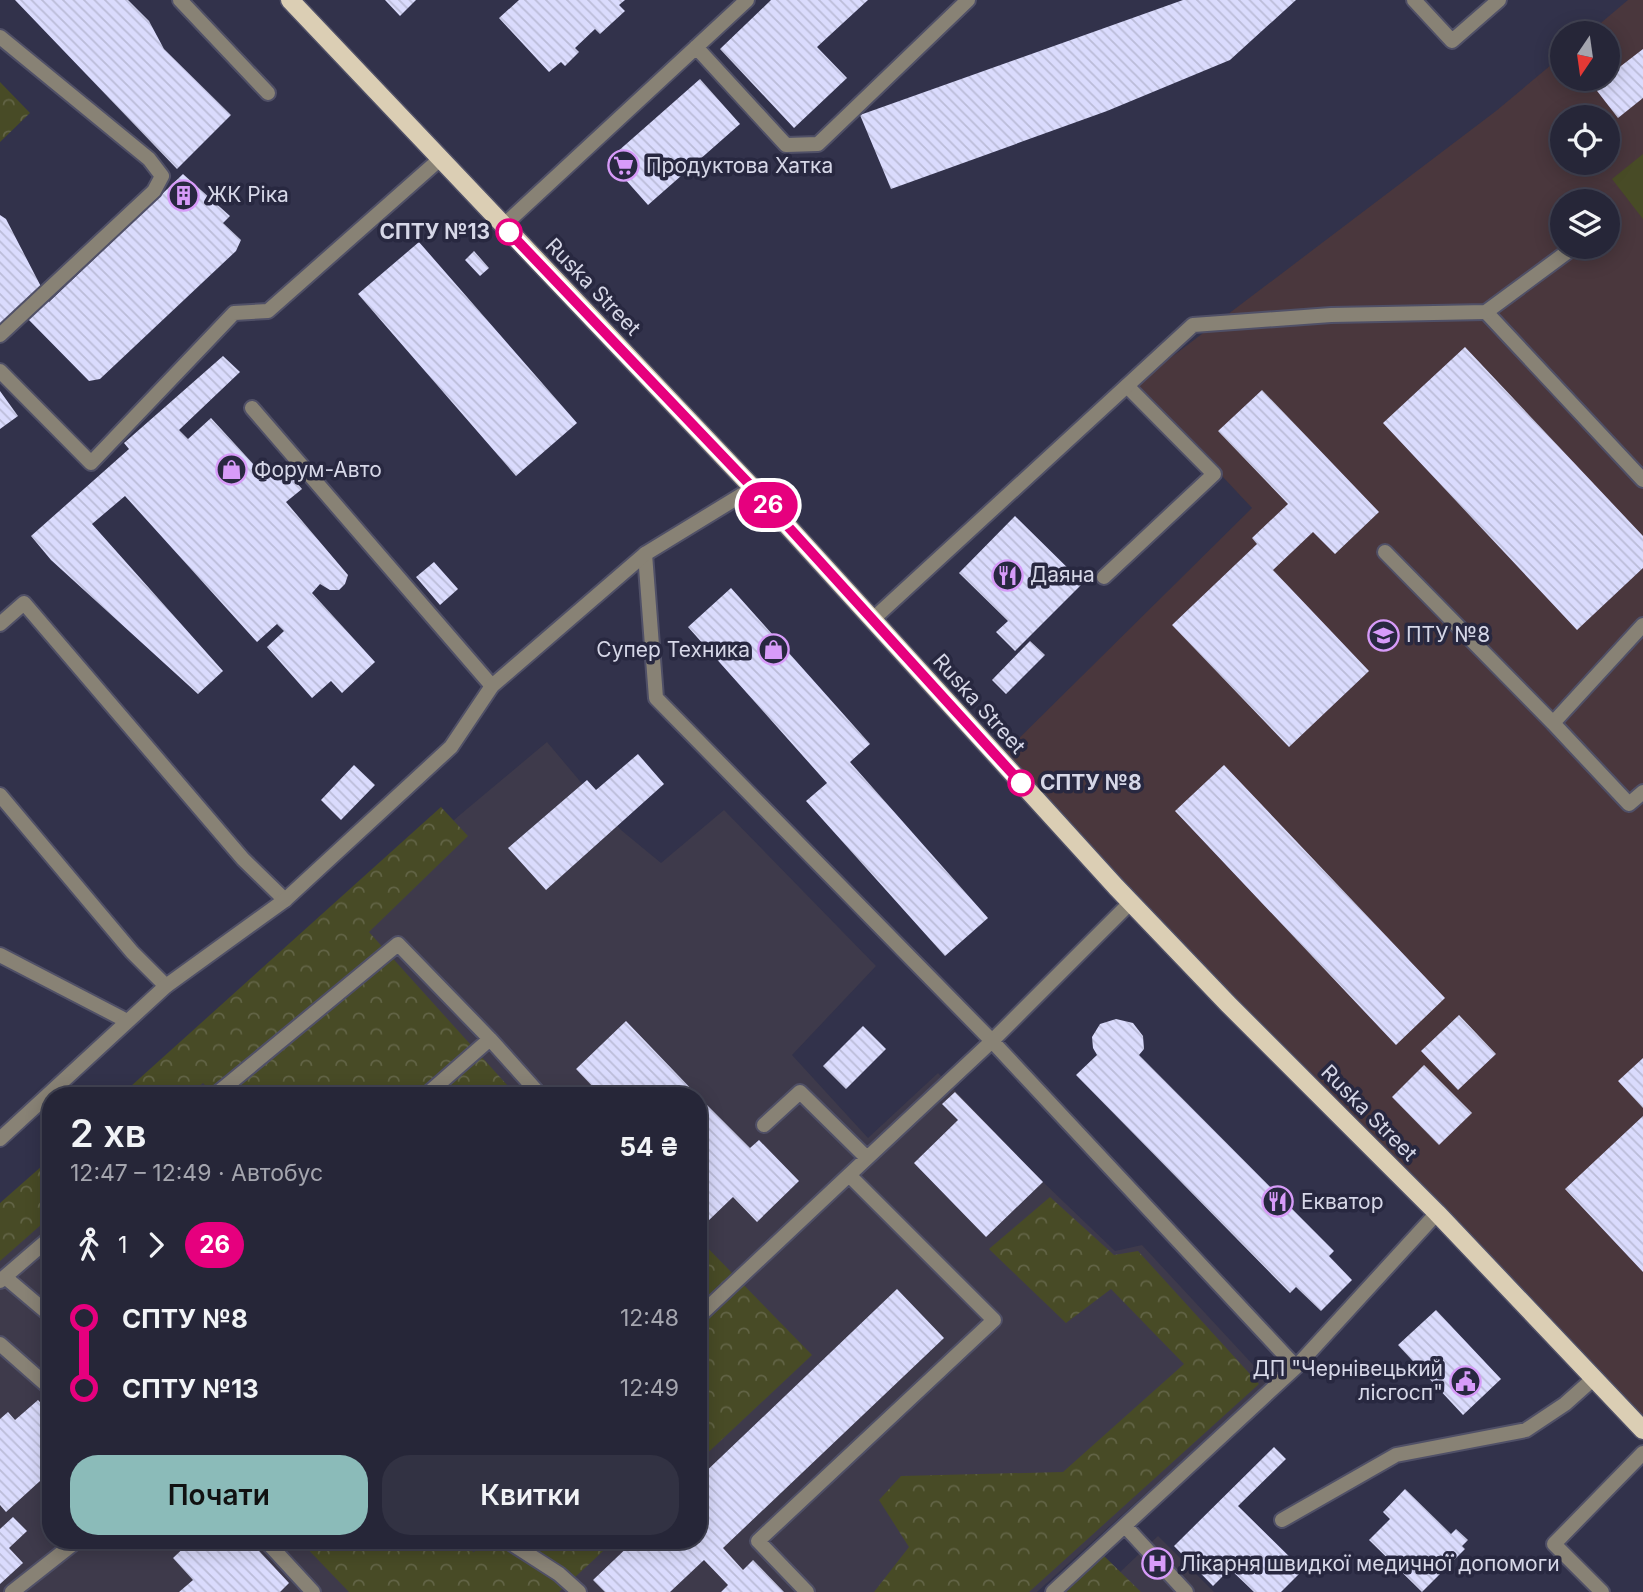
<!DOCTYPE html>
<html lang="uk">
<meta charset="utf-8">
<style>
body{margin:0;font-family:Inter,sans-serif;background:#323243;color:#f1f3f6;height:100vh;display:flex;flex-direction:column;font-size:26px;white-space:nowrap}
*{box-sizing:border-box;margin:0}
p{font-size:23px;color:#a4a5ae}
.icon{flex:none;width:38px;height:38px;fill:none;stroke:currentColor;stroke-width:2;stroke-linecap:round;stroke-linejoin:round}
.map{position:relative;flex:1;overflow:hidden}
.side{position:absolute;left:42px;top:1087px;width:665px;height:462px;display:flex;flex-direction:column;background:#262638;border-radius:28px;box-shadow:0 4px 18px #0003,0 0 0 2px #424353}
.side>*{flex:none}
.badge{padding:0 14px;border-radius:23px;font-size:24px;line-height:46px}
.needle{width:46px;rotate:193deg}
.tools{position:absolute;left:1550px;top:21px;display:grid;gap:14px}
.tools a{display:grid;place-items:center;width:70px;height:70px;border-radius:50%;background:#262638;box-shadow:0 4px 18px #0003,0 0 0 2px #424353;font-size:35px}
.map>.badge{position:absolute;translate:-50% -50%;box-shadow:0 0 0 4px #fff}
.legs{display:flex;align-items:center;gap:10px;height:77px;padding:0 28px;font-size:23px}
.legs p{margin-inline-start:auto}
.overview{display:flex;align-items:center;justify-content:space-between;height:119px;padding:0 28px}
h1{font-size:38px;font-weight:600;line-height:52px}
.action{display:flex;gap:14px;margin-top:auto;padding:14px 28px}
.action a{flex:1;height:80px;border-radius:28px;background:#8bbbb9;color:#111;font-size:28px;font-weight:600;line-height:80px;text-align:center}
.action a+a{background:#323243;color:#f1f3f6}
ul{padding:0 28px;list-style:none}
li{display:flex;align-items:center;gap:24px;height:70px;font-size:26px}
li i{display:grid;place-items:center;width:10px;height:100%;margin:0 9px;background:currentColor}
li i::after{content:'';width:18px;height:18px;margin:-9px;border:5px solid;border-radius:50%;background:#262638}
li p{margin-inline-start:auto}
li:first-child i{background:linear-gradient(#0000 50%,currentColor 0)}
li:last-child i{background:linear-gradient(currentColor 50%,#0000 0)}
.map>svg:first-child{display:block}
.education{fill:#4a373d;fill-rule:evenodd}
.medical{fill:#3e3a4b}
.park{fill:url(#park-crowns)}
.garden{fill:#484b26}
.building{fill:url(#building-back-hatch)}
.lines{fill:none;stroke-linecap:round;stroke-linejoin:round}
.lane-casing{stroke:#505067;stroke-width:18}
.street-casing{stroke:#505067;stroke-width:18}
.primary-casing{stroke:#505067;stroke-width:21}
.lane{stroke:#888275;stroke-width:14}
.street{stroke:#888275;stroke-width:14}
.primary{stroke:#dbceb4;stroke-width:18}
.line-1-casing{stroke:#fff;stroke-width:16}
.line-1{stroke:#e6007e;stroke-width:10}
.stop-1-dot{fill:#fff;stroke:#e6007e;stroke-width:3.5}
.labels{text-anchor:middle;stroke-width:7;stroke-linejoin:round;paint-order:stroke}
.poi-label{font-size:21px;fill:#d6d7e7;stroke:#282840;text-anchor:start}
.stop-label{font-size:21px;font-weight:bold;fill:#d6d7e7;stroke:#282840;text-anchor:end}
.street-label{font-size:21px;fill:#d6d7e7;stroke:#282840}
</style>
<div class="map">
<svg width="1643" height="1592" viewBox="0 0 1643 1592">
<defs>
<pattern id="park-crowns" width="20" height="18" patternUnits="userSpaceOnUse" patternTransform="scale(1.75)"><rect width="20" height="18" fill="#484b26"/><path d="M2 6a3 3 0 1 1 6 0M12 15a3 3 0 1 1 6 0" fill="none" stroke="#626446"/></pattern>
<pattern id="building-back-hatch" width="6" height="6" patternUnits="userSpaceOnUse" patternTransform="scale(1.75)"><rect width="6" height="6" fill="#dadbfd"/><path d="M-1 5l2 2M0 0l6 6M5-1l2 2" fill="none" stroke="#bbbcd8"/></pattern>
</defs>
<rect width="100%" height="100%" fill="#32324b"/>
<!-- education -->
<path class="education" d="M1628,0H1643V1431L995,762L1252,508L1136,384L1496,111L1563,55V79H1608V33H1589ZM1563,117H1608V163H1563ZM1563,201H1608V247H1563Z"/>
<!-- medical -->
<path class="medical" d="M547,742L621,830L661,863L724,810L876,966L792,1055L868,1138L938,1073L1043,1182L1115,1251L1142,1245L1269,1382L1037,1592H0V1221L51,1176V1540H698V1096L142,1095L461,814Z
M1158,1536L1214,1592H1099Z"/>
<!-- park -->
<path class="park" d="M0,82L30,113L0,142Z
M441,807L468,836L369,932L516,1095L216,1096L203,1083L189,1095L120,1096Z
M51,1158V1216L0,1261V1203Z
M1050,1197L1114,1255L1138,1251L1259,1384L1029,1592H874L909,1547L879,1500L901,1476L1063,1472L1184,1364L1111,1289L1066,1323L989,1249Z
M698,1238L812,1355L698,1462Z
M299,1540H447L474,1552L486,1540H615L559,1592H349Z
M1104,1556L1141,1592H1066Z"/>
<!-- garden -->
<path class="garden" d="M1643,154V219L1612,179Z"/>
<!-- building -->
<path class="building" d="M15,0H128L149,21L164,49L231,115L177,169Z
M385,0H416L400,16Z
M519,0H625L619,5L625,11L600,34L595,29L575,48L579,52L565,66L561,62L549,72L499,18Z
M771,0H868L817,47L847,78L794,128L720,49Z
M1183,0H1296L1230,60L1107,111L891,189L860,115Z
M1643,49V98L1618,118L1594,87L1608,79V76Z
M700,79L740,124L648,205L608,160Z
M183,174L230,216L223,223L241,240L236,251L100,379L89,381L26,317L0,327V215L6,219L49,302Z
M419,242L577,423L516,476L358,294Z
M474,251L489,268L480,276L465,260Z
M1465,347L1643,536V568L1577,630L1383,423Z
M223,356L240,372L179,430L188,439L211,418L267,479L282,466L302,489L286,502L348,575L345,584L339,590H330L320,584L312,593L375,662L342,693L331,681L312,698L267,647L284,631L277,624L257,642L125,496L92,524L223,671L198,694L51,560L31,536L129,449L124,443Z
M1262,390L1379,512L1335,554L1313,532L1273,570L1369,671L1289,747L1172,625L1257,544L1252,538L1288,504L1218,431Z
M0,391L18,416L0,429Z
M1015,516L1083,583L1015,651L996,632L1008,621L959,573Z
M434,562L458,589L440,605L416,577Z
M731,588L870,744L850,762L988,918L945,956L806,801L827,783L688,627Z
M1030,641L1045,655L1006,694L992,680Z
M638,754L664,784L546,890L508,848L587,780L596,790Z
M354,765L375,785L341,820L321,800Z
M1224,765L1445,998L1396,1045L1175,811Z
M1459,1015L1496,1054L1458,1090L1421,1051Z
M1116,1019L1133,1023L1143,1036L1144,1049L1139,1055L1334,1251L1329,1256L1352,1280L1321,1311L1296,1287L1290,1293L1076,1075L1097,1055L1093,1048L1092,1037L1100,1024Z
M626,1021L698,1096H588L595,1089L576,1069Z
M863,1026L886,1049L846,1089L823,1066Z
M1643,1058V1108L1618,1081Z
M1424,1065L1472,1113L1439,1145L1392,1097Z
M955,1092L1043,1182L986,1237L914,1163L958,1120L942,1104Z
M698,1096L750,1148L759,1140L799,1181L757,1222L733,1197L706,1223L698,1215Z
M1643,1116V1272L1565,1189Z
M897,1289L944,1338L723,1548L743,1570L753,1560L784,1592H721L728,1585L704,1560L670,1592H605L593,1580L635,1540H698V1479Z
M1436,1310L1501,1379L1463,1415L1398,1345Z
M38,1400L51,1414V1471L6,1512L0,1505V1419L8,1412L15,1420Z
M1274,1447L1286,1459L1238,1506L1303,1570L1281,1592H1254L1230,1569L1213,1586L1174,1546Z
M1405,1489L1451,1534L1456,1529L1468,1540L1462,1546L1465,1549L1422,1592L1369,1540L1390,1519L1383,1512Z
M13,1517L27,1531L9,1548L23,1563L0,1584V1529Z
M192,1540H249L289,1583L280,1592H179L193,1580L173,1558Z"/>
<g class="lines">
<defs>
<path id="lane" d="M180,0L268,93
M1414,0L1452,41L1499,0
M0,37L149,159L162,176L154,191L0,335
M696,47L786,145L818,144L968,0
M503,226L747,0
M1486,312L1643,480
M0,371L91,463L234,313L268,311L440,159
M252,408L492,686
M1385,552L1553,723L1629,804L1643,792
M645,554L656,698L992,1041L849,1175L994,1320L758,1541L807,1592
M1104,577L1214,474L1127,386
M0,624L24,603L243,859L285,900
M1553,723L1643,625
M0,795L132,952L166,986
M1131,902L992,1041L1296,1367L1437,1213
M0,955L127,1021
M214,1096L398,944L490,1039L541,1096
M425,1096L490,1039
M764,1125L800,1092L867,1158
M5,1277L51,1316
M0,1281L51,1237
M698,1317L849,1175
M0,1344L51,1389
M1282,1520L1396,1455L1526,1430L1565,1404L1593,1379
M1125,1526L1186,1592
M265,1540L313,1592
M506,1540L559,1574L579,1592
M12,1592L78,1540
M1053,1592L1296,1367
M1602,1592L1554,1544L1643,1453"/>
<path id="street" d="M872,620L1193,325L1331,315L1486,312L1574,247
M0,1139L166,986L285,900L451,747L492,686L645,554L753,488"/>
<path id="primary" d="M290,0L753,488L1116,887L1228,1004L1437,1213L1643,1430"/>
</defs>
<!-- lane casing -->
<use href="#lane" class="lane-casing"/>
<!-- street casing -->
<use href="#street" class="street-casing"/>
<!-- primary casing -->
<use href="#primary" class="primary-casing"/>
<!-- lane -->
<use href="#lane" class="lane"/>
<!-- street -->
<use href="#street" class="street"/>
<!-- primary -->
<use href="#primary" class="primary"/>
</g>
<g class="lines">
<defs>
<path id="line-1" d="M509,232L753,488L1021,783"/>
</defs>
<!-- line-1 casing -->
<use href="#line-1" class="line-1-casing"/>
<!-- line-1 -->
<use href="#line-1" class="line-1"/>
</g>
<!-- icons -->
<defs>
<symbol id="supermarket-ring" viewBox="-11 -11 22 22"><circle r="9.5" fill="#282840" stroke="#d79bf9" stroke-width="1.5"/><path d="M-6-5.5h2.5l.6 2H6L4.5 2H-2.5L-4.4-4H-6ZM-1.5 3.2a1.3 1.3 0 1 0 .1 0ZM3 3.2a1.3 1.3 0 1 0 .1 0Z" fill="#d79bf9"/></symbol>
<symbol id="building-ring" viewBox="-11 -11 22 22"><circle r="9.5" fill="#282840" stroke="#d79bf9" stroke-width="1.5"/><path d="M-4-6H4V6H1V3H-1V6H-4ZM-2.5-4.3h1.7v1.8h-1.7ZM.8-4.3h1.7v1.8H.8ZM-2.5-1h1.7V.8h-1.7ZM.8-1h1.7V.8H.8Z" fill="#d79bf9"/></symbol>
<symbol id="shop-ring" viewBox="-11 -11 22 22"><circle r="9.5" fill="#282840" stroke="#d79bf9" stroke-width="1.5"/><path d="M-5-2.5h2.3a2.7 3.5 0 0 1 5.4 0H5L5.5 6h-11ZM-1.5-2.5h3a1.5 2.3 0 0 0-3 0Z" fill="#d79bf9"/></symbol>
<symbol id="restaurant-ring" viewBox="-11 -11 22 22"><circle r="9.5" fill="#282840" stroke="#d79bf9" stroke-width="1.5"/><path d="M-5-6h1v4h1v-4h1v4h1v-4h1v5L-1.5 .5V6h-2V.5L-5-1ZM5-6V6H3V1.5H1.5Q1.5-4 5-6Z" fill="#d79bf9"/></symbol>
<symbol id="university-ring" viewBox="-11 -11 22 22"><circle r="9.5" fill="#282840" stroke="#d79bf9" stroke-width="1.5"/><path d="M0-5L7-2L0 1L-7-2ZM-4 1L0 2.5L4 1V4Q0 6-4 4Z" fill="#d79bf9"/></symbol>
<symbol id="civic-ring" viewBox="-11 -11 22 22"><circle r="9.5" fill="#282840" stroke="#d79bf9" stroke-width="1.5"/><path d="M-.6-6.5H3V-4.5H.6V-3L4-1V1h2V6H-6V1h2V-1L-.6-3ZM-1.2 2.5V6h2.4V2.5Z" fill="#d79bf9"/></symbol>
<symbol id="hospital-ring" viewBox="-11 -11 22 22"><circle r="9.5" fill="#282840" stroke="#d79bf9" stroke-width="1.5"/><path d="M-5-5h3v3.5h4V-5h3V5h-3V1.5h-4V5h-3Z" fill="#d79bf9"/></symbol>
</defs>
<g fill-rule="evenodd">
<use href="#supermarket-ring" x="606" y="148" width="35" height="35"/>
<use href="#building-ring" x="166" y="178" width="35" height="35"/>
<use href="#shop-ring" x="214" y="452" width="35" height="35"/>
<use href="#restaurant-ring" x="990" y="558" width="35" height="35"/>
<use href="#university-ring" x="1366" y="618" width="35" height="35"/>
<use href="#shop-ring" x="756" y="632" width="35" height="35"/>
<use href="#restaurant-ring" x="1260" y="1184" width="35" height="35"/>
<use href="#civic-ring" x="1448" y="1364" width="35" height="35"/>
<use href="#hospital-ring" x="1140" y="1546" width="35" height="35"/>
</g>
<!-- markers -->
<g class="stop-1-dot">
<circle cx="509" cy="232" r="12"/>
<circle cx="1021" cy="783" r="12"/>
</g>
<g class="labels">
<!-- poi labels -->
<g class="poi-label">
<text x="646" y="173">Продуктова Хатка</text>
<text x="207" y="202">ЖК Ріка</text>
<text x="254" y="477">Форум-Авто</text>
<text x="1030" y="582">Даяна</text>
<text x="1406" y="642">ПТУ №8</text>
<text x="750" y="657" text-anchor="end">Супер Техника</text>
<text x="1301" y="1209">Екватор</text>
<text x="1443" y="1376" text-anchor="end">ДП "Чернівецький<tspan x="1443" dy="24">лісгосп"</tspan></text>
<text x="1180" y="1571">Лікарня швидкої медичної допомоги</text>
</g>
<!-- stop labels -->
<g class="stop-label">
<text x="490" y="239">СПТУ №13</text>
<text x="1040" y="790" text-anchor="start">СПТУ №8</text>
</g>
<!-- street labels -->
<g class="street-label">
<text transform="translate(593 287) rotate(46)" y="7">Ruska Street</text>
<text transform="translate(979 704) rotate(48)" y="7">Ruska Street</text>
<text transform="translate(1369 1113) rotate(45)" y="7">Ruska Street</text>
</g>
</g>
</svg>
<div class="tools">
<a><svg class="needle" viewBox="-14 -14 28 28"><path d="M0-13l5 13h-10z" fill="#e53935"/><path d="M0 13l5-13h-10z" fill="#a4a5ae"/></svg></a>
<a><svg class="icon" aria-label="locate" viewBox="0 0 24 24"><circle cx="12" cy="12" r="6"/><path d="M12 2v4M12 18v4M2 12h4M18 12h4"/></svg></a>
<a><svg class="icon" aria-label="layers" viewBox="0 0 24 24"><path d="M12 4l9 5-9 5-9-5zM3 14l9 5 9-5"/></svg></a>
</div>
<b class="badge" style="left:768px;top:505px;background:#e6007e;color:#fff">26</b>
<section class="side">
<div class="overview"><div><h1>2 хв</h1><p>12:47 – 12:49 · Автобус</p></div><b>54 ₴</b></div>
<div class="legs"><svg class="icon" aria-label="walk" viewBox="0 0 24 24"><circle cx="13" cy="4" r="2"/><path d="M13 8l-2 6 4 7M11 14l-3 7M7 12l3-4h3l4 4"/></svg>1<svg class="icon" aria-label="forward" viewBox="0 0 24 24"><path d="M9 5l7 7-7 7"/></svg><b class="badge" style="background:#e6007e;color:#fff">26</b></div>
<ul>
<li><i style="color:#e6007e"></i><b>СПТУ №8</b><p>12:48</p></li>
<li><i style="color:#e6007e"></i><b>СПТУ №13</b><p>12:49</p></li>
</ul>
<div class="action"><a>Почати</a><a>Квитки</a></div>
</section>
</div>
